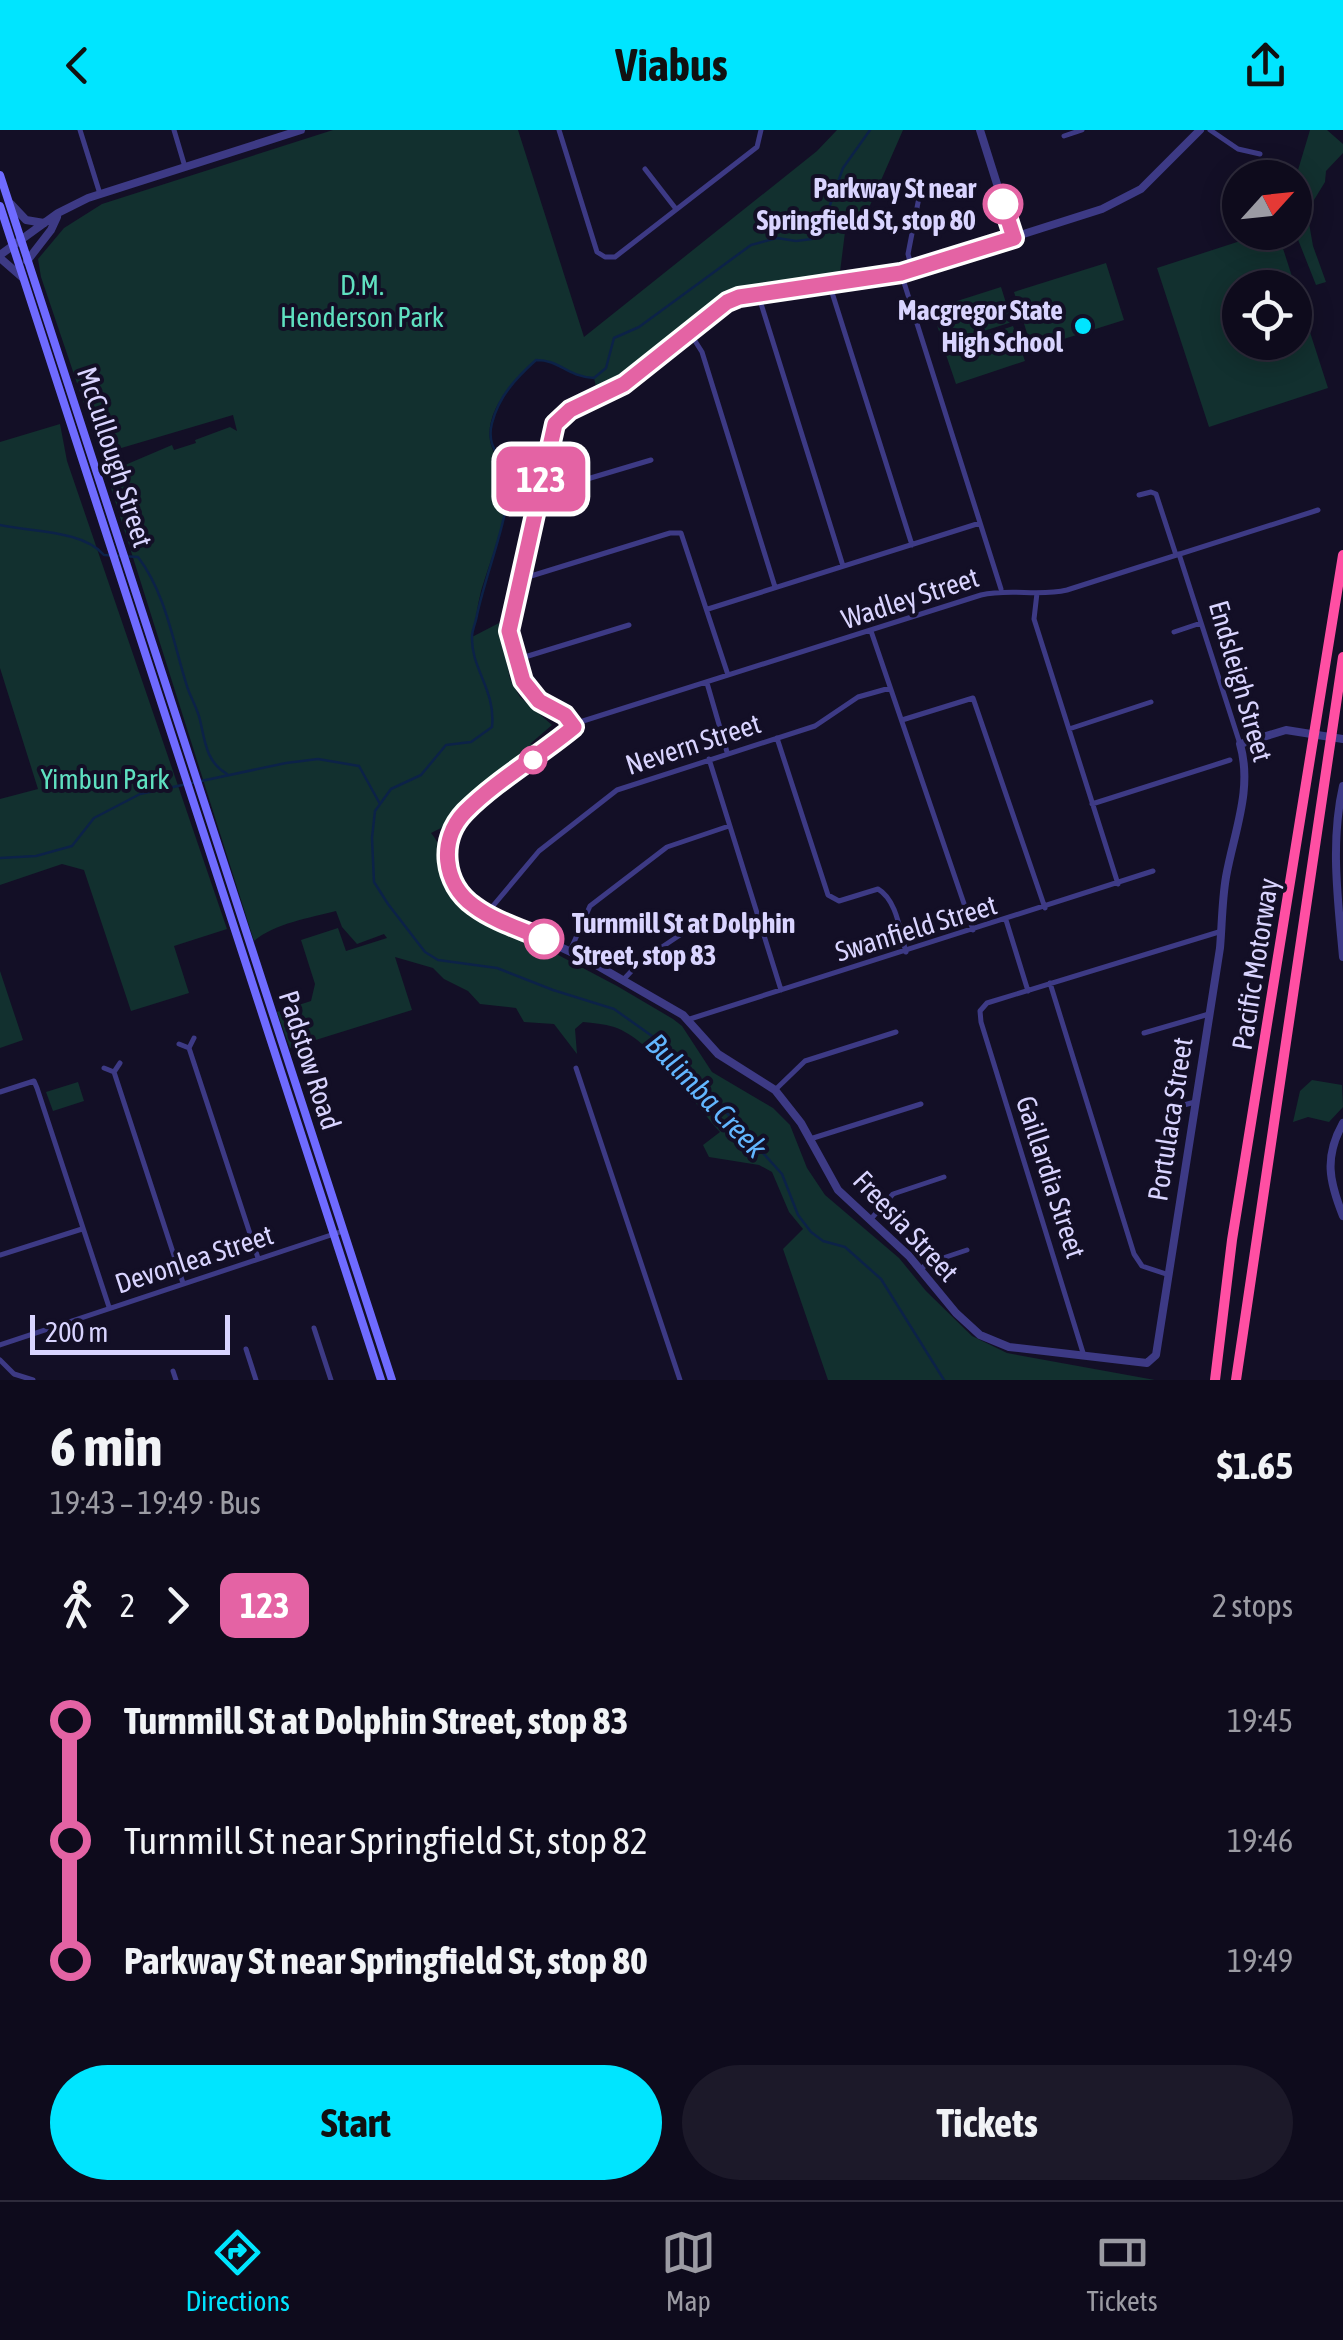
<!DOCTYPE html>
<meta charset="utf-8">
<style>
body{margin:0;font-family:"Asap Condensed",sans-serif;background:#1c1929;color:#f1f3f6;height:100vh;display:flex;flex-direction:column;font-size:38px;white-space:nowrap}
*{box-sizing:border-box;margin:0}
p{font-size:32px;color:#9b9ba3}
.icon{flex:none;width:55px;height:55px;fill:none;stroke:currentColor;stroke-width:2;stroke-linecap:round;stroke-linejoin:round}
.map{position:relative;height:1250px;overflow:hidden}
.panel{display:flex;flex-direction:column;background:#0e0b1c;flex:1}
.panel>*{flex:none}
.badge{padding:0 20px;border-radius:15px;font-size:35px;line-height:65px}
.needle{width:65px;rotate:63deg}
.tools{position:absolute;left:1222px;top:30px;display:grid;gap:20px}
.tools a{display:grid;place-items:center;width:90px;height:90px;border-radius:50%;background:#0e0b1c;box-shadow:0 5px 25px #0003,0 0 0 2px #2e2b3b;font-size:50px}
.scale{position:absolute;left:30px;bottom:25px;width:200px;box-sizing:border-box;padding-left:10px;border:5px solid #d9d4ff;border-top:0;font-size:28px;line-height:35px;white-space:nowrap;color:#d9d4ff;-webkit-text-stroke:8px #130f26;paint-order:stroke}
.map>.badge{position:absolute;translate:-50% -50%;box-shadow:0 0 0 5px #fff}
.legs{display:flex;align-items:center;gap:15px;height:110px;padding:0 50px;font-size:32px}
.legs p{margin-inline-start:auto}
.head{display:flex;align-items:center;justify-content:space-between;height:170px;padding:0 50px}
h1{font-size:55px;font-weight:700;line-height:75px}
.action{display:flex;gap:20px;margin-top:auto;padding:20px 50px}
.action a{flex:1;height:115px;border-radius:60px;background:#00e5ff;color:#111;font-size:40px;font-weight:700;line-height:115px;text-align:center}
.action a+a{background:#1c1929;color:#f1f3f6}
ul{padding:0 50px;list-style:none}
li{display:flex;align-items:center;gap:35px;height:120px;font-size:38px}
li i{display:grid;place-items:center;width:15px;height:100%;margin:0 12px;background:currentColor}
li i::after{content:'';width:25px;height:25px;margin:-12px;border:8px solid;border-radius:50%;background:#0e0b1c}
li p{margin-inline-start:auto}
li:first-child i{background:linear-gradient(#0000 50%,currentColor 0)}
li:last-child i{background:linear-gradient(currentColor 50%,#0000 0)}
header{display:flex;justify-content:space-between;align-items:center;height:130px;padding:0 50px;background:#00e5ff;color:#111;font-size:45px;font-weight:700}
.tabs{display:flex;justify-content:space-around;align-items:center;height:140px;border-top:2px solid #2e2b3b;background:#0e0b1c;font-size:28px;color:#9b9ba3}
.tabs a{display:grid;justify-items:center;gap:5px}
.tabs .selected{color:#00e5ff}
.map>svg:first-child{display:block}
.green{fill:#12302f;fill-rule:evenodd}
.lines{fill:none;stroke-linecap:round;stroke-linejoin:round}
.stream{stroke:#0c2248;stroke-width:2.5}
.minor{stroke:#3d3a85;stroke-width:5}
.tertiary{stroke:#3d3a85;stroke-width:8}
.secondary{stroke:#6f6bff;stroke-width:8}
.motorway{stroke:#ff4fa3;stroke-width:10}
.line-1-casing{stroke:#fff;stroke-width:22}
.line-1{stroke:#e463a4;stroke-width:15}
.stop-1-dot{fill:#fff;stroke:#e463a4;stroke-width:5}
.poi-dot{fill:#00e5ff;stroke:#130f26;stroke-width:4}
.labels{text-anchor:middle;stroke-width:8;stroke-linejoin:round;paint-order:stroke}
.stop-label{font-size:28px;font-weight:bold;fill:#d9d4ff;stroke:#130f26;text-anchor:end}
.park-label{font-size:28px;fill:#5fe0c0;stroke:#130f26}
.poi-label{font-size:28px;font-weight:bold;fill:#d9d4ff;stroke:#130f26;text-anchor:end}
.street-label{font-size:28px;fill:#d9d4ff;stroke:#130f26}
.water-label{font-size:30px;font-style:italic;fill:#62b6ff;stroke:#130f26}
</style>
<header><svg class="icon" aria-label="back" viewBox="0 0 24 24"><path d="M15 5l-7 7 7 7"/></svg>Viabus<svg class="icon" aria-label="share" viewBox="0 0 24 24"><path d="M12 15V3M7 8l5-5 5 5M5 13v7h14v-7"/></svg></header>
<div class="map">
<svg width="1343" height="1250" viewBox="0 0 1343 1250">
<rect width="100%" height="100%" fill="#130f26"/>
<!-- green -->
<path class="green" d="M333,0H518L584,207L817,21L837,0H903L861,96L846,94L840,142L727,164L617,251L597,261L594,248C565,246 561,230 536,230C512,251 477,288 494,323C500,335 511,341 510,357C506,392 491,428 481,461C477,476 476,492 472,507L499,493L510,549L520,567L552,595L530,614H543L457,682L451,696L447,695L431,703C450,725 441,751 467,777L617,856L673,889L682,896L712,942L773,978L790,995L807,1038L825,1065L899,1128L926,1161L972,1206L1007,1223L1155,1250H828L783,1119L803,1099L789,1082L772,1042L759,1035L709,1027L703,1015L720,1002C693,972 651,909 614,897C604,894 593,893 583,892L575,899L577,924L554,894L524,892L516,878L480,874L468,861L444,849L433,838L395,827L412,880L290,918L277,882L311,871L315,854L301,810L338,798L346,821L387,808L384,804L357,814L342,797L336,781C310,788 275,793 254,811L111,358L125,335L172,315L174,320L196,313L195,310L230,297L237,301L233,285L101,324L41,147L38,129L64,98L102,74Z
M1310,0H1327L1343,14V23L1326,41L1325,52L1314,70L1309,93L1313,116L1326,152L1316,155L1295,102V50Z
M1265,103H1278L1328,258L1209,297L1157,138ZM1240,158H1295V212H1240Z
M1106,133L1124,190L1032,219L1014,162Z
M1001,157L1012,192L943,214L932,179Z
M1013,196L1025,231L956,254L944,219Z
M60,294L67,331L227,799L174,816L189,863L131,881L84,740L62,734L0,755V669L38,659L0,538V312Z
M0,841L23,910L0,918Z
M1312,950L1342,955L1343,977L1329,992L1308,987L1293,992L1300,961Z
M78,952L84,971L53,981L46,962Z"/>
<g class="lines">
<!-- stream -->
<path class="stream" d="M870,0L843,38L824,92L812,109L796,111L777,108L751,115L639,197L614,208L606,238L594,248C565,246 561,230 536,230C516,248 499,266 492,293C484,324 512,331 509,357C505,399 486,443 477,485C476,492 472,500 472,507C471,539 496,560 492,597L471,612L446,615L421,645L391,659L375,681L372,708L374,752L388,774L425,822L438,830L497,838L553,860L614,879L659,911L670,931L715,970L782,1044L798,1085L811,1102L823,1111L845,1117L881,1149L944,1250
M0,395C31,402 83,400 104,425L138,427C165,462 173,511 186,553C189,565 197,577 200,590C205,611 206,632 227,644
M0,728L36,726L72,716L94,688L140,664L286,633L318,629L359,636L380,674"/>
<!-- minor -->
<path class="minor" d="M80,0L100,64
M174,0L185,37
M559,0L597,122L605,127H615L757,17L761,0
M1210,0L1238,19L1260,24
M1064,6L1082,0
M645,39L676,79
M912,139L908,124L922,52
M901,143L1001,459
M829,153L912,415
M758,164L843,436
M690,203L702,222L775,457
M539,358H557L651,330
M1139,365L1151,362L1156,364L1176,425
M1179,424L1240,614
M521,446H531L670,403H681L728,545
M1037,463L1034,489L1118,754
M708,479L980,393
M871,501L973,800
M1174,502L1201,493
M515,530L629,495
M707,553L727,622
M902,590L973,568L1045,778
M574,597L583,591L981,465C1011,458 1038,467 1067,460L1318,380
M1069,599L1151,572
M777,608L828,765L839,771L878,759C897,770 900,802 906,822
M709,629L781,860
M1092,674L1230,630
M487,783L539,721L617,660L815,596L858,567L890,558
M1006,790L1028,861
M570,821L590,776L667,717L729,696
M623,850L641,831L683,803
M1050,853L1134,1124L1142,1136L1169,1145
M690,889L1153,741
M1144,903L1209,884
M179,914L189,918L194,908
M189,918L258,1128
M104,938L114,942L120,933
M576,938L680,1250
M114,942L183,1153
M775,960L805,931L896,902
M0,962L34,951L37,958L109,1177
M1169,979L1195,972
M810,1009L921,974
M870,1090L893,1064L944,1047
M0,1125L82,1099
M921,1139L928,1133L967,1120
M314,1198L331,1250
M0,1215L343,1101
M246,1219L256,1250
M1084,1226L981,892L980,881L987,873L1222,801
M0,1230L14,1244L33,1250
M173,1241L176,1250"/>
<!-- tertiary -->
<path class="tertiary" d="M980,0L1014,108
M1200,0L1141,59L1102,79L901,143L739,167L727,172L624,254L561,287L548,315L509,501C513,526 519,557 542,573C554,581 564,584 574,597L464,683L455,696L448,716L449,740L463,766L487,783L586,829L683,885L718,924L775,960L801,993L838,1060L909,1126L956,1183L980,1205L1009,1217L1147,1233L1156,1225L1220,818C1222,795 1222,770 1226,747C1234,702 1253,659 1240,614L1286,600L1343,609
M11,74L26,90L44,93
M0,125L58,83L88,68L301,0
M0,128L23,148
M27,131L51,100L57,87
M1343,656C1330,713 1338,770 1343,827
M1343,993C1324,1027 1329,1051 1343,1086"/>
<!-- secondary -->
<path class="secondary" d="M0,45L392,1250
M0,76L381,1250"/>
<!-- motorway -->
<path class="motorway" d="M1215,1250L1232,1110L1343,425
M1236,1250L1343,527"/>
</g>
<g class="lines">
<defs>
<path id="line-1" d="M544,809C521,799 494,791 474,776C443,754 438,710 465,682C497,650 539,626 574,597L565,585L539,571L523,551L509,501L555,294L570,280L624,254L727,172L739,167L901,143L1014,108L1003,74"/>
</defs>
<!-- line-1 casing -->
<use href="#line-1" class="line-1-casing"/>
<!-- line-1 -->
<use href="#line-1" class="line-1"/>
</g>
<!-- markers -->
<g class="stop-1-dot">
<circle cx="1003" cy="74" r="18"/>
<circle cx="533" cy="630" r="12"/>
<circle cx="544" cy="809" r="18"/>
</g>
<circle class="poi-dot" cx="1083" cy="196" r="10"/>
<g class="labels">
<!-- stop labels -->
<g class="stop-label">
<text x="976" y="68">Parkway St near<tspan x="976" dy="32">Springfield St, stop 80</tspan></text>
<text x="572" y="803" text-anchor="start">Turnmill St at Dolphin<tspan x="572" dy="32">Street, stop 83</tspan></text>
</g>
<!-- park labels -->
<g class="park-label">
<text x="362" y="165">D.M.<tspan x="362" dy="32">Henderson Park</tspan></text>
<text x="105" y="659">Yimbun Park</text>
</g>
<!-- poi labels -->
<g class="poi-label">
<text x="1063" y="190">Macgregor State<tspan x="1063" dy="32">High School</tspan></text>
</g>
<!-- street labels -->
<g class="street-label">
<text transform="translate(115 327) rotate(72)" y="10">McCullough Street</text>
<text transform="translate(910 468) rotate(-18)" y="10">Wadley Street</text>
<text transform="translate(1241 551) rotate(74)" y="10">Endsleigh Street</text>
<text transform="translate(693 614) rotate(-18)" y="10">Nevern Street</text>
<text transform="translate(916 798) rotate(-17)" y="10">Swanfield Street</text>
<text transform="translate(1255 834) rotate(-81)" y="10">Pacific Motorway</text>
<text transform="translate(310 930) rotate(72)" y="10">Padstow Road</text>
<text transform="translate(1170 989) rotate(-81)" y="10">Portulaca Street</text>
<text transform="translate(1051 1047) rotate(72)" y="10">Gaillardia Street</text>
<text transform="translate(906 1096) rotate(47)" y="10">Freesia Street</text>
<text transform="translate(194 1129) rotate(-18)" y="10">Devonlea Street</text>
</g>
<!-- water labels -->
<g class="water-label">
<text transform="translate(706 966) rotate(46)" y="10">Bulimba Creek</text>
</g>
</g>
</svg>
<div class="tools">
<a><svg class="needle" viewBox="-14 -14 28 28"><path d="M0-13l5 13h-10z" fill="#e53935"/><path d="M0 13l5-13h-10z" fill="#9b9ba3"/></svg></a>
<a><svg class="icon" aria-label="locate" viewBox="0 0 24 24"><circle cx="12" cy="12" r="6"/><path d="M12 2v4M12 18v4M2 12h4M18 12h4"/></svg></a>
</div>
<div class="scale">200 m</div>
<b class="badge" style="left:541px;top:349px;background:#e463a4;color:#fff">123</b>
</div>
<section class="panel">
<div class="head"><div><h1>6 min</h1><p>19:43 – 19:49 · Bus</p></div><b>$1.65</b></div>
<div class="legs"><svg class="icon" aria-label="walk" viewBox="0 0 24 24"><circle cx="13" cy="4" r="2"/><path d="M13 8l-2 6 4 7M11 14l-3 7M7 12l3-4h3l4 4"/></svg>2<svg class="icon" aria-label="forward" viewBox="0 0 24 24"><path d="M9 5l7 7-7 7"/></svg><b class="badge" style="background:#e463a4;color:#fff">123</b><p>2 stops</p></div>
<ul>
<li><i style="color:#e463a4"></i><b>Turnmill St at Dolphin Street, stop 83</b><p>19:45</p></li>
<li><i style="color:#e463a4"></i><span>Turnmill St near Springfield St, stop 82</span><p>19:46</p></li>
<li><i style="color:#e463a4"></i><b>Parkway St near Springfield St, stop 80</b><p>19:49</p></li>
</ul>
<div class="action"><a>Start</a><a>Tickets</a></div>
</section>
<nav class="tabs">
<a class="selected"><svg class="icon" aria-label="directions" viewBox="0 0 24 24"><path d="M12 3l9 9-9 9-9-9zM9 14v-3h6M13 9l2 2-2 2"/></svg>Directions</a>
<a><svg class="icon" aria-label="map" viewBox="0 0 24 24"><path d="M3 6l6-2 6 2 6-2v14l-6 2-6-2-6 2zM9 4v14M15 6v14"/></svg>Map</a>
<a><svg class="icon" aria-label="tickets" viewBox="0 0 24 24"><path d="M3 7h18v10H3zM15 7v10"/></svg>Tickets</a>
</nav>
